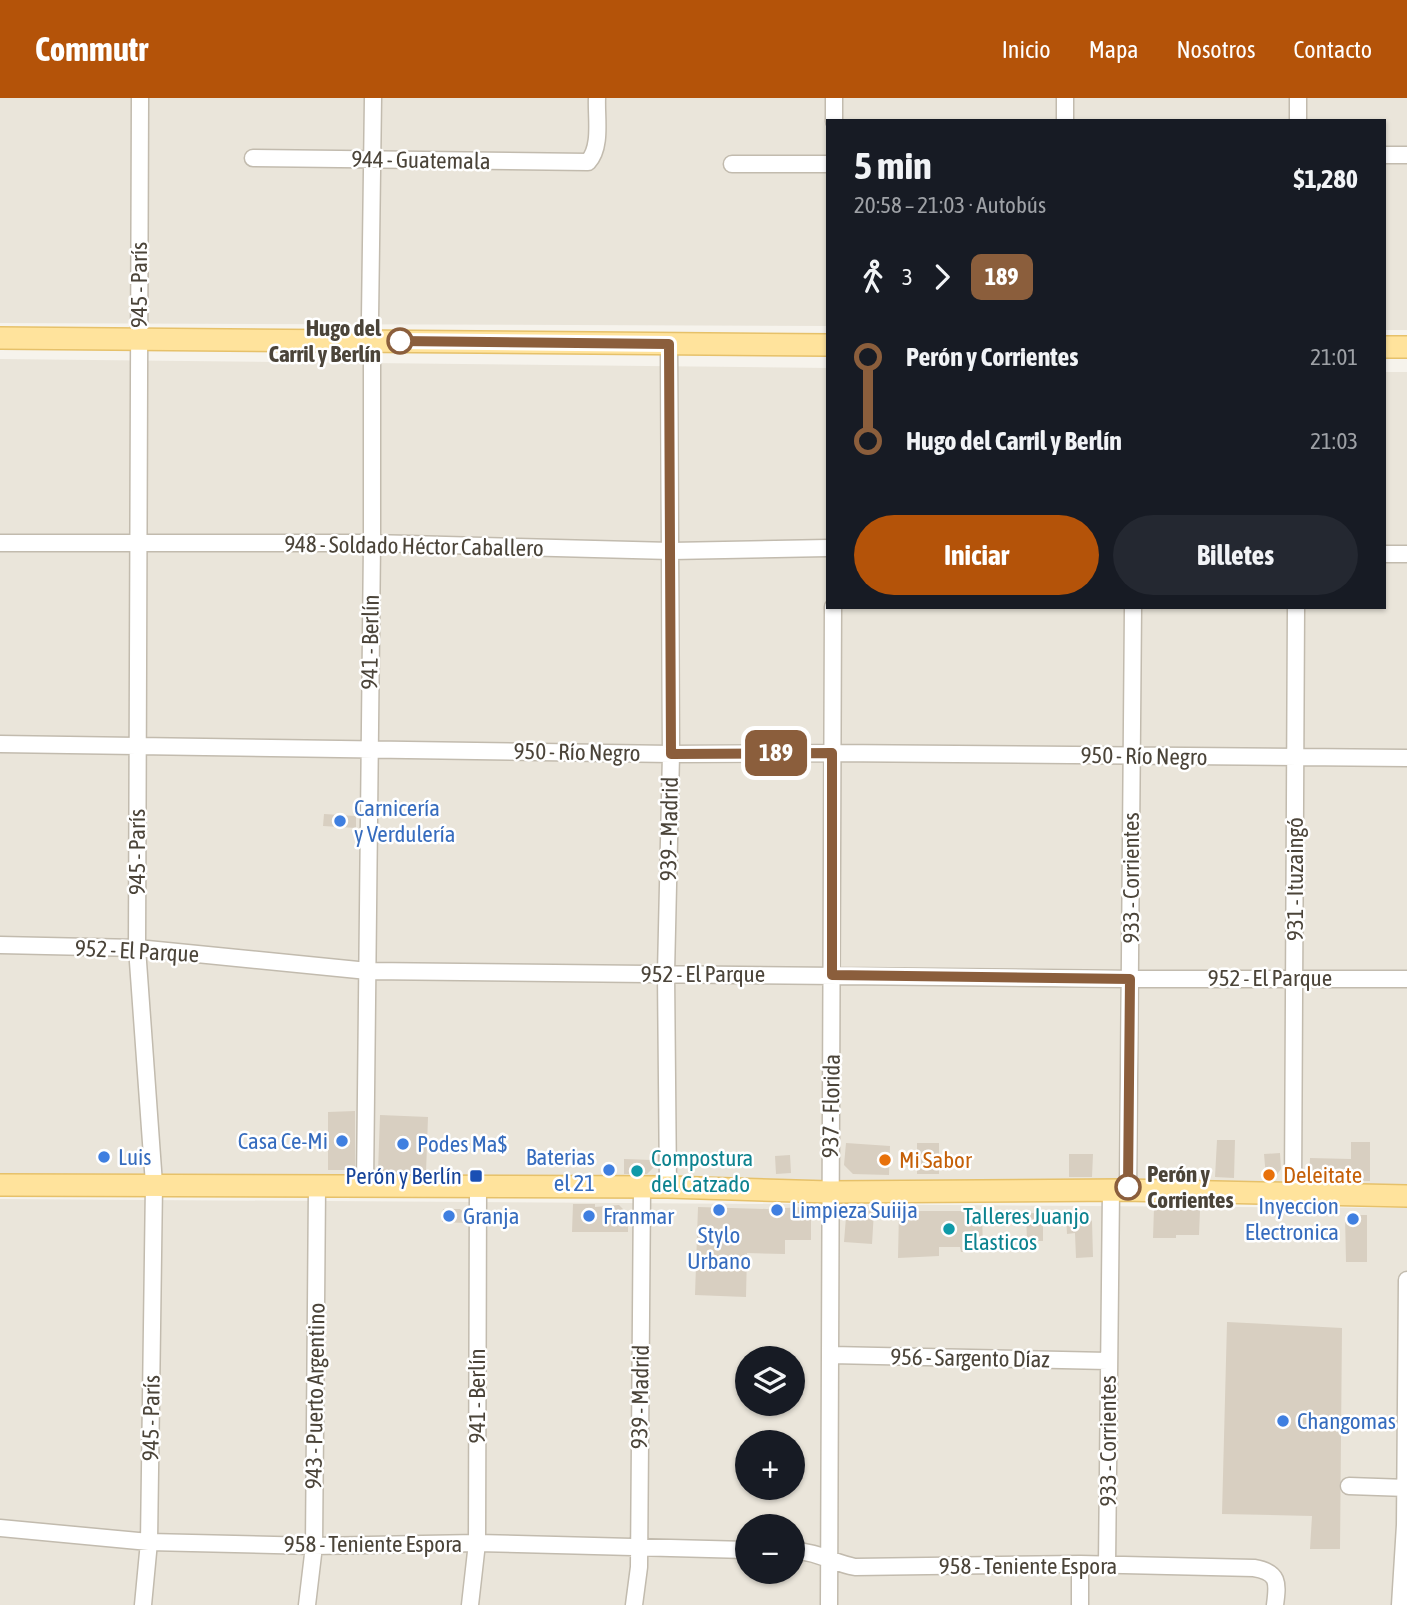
<!DOCTYPE html>
<html lang="es">
<meta charset="utf-8">
<style>
body{margin:0;font-family:"Asap Condensed",sans-serif;background:#242831;color:#f1f3f6;height:100vh;display:flex;flex-direction:column;font-size:26px;white-space:nowrap}
*{box-sizing:border-box;margin:0}
p{font-size:23px;color:#9ea1a6}
.icon{flex:none;width:38px;height:38px;fill:none;stroke:currentColor;stroke-width:2;stroke-linecap:round;stroke-linejoin:round}
.map{position:relative;flex:1;overflow:hidden}
.panel{position:absolute;left:826px;top:21px;width:560px;height:490px;display:flex;flex-direction:column;background:#171b24;border-radius:0px;box-shadow:0 2px 5px #0004}
.panel>*{flex:none}
.badge{padding:0 14px;border-radius:10px;font-size:24px;line-height:46px}
.tools{position:absolute;left:735px;top:1248px;display:grid;gap:14px}
.tools a{display:grid;place-items:center;width:70px;height:70px;border-radius:50%;background:#171b24;box-shadow:0 2px 5px #0004;font-size:35px}
.map>.badge{position:absolute;translate:-50% -50%;box-shadow:0 0 0 4px #fff}
.legs{display:flex;align-items:center;gap:10px;height:77px;padding:0 28px;font-size:23px}
.legs p{margin-inline-start:auto}
.headline{display:flex;align-items:center;justify-content:space-between;height:119px;padding:0 28px}
h1{font-size:38px;font-weight:700;line-height:52px}
.action{display:flex;gap:14px;margin-top:auto;padding:14px 28px}
.action a{flex:1;height:80px;border-radius:42px;background:#b45309;color:#fff;font-size:28px;font-weight:700;line-height:80px;text-align:center}
.action a+a{background:#242831;color:#f1f3f6}
ul{padding:0 28px;list-style:none}
li{display:flex;align-items:center;gap:24px;height:84px;font-size:26px}
li i{display:grid;place-items:center;width:10px;height:100%;margin:0 9px;background:currentColor}
li i::after{content:'';width:18px;height:18px;margin:-9px;border:5px solid;border-radius:50%;background:#171b24}
li p{margin-inline-start:auto}
li:first-child i{background:linear-gradient(#0000 50%,currentColor 0)}
li:last-child i{background:linear-gradient(currentColor 50%,#0000 0)}
header{display:flex;align-items:center;gap:42px;box-sizing:border-box;height:98px;padding:0 35px;background:#b45309;color:#fff}
header strong{font-size:33px}
nav{display:flex;gap:38px;margin-inline-start:auto;font-size:24px}
.map>svg:first-child{display:block}
.residential{fill:#eae5da;fill-rule:evenodd}
.building{fill:#d8cfc1}
.lines{fill:none;stroke-linecap:round;stroke-linejoin:round}
.minor-casing{stroke:#c2bbae;stroke-width:19}
.major-casing{stroke:#e6c16a;stroke-width:24}
.minor{stroke:#fff;stroke-width:16}
.major{stroke:#ffe39c;stroke-width:21}
.line-1-casing{stroke:#fff;stroke-width:16}
.line-1{stroke:#8b5e3c;stroke-width:10}
.stop-1-dot{fill:#fff;stroke:#8b5e3c;stroke-width:3.5}
.shop-dot{fill:#3f7fe0;stroke:#fff;stroke-width:2.5}
.food-dot{fill:#e8710a;stroke:#fff;stroke-width:2.5}
.culture-dot{fill:#0f9aa8;stroke:#fff;stroke-width:2.5}
.transit-dot{fill:#1a4fb4;stroke:#fff;stroke-width:2.5}
.labels{text-anchor:middle;stroke-width:5;stroke-linejoin:round;paint-order:stroke}
.street-label{font-size:23px;fill:#4b4439;stroke:#fff}
.stop-label{font-size:23px;font-weight:bold;fill:#4b4439;stroke:#fff;text-anchor:end}
.shop-label{font-size:23px;fill:#366cbe;stroke:#fff;text-anchor:start}
.culture-label{font-size:23px;fill:#0d838f;stroke:#fff;text-anchor:start}
.food-label{font-size:23px;fill:#c56008;stroke:#fff;text-anchor:start}
.transit-label{font-size:23px;fill:#164399;stroke:#fff;text-anchor:end}
</style>
<header>
<strong>Commutr</strong>
<nav><a>Inicio</a><a>Mapa</a><a>Nosotros</a><a>Contacto</a></nav>
</header>
<div class="map">
<svg width="1407" height="1507" viewBox="0 0 1407 1507">
<rect width="100%" height="100%" fill="#f6f3ec"/>
<!-- residential -->
<path class="residential" d="M0,0H1407V232H1384V23H828V228L0,225Z
M0,261L828,270V509H1384V274H1407V1089L0,1078Z
M0,1101L1407,1110V1507H0ZM747,1260H793V1306H747ZM747,1344H793V1390H747ZM747,1428H793V1474H747Z"/>
<!-- building -->
<path class="building" d="M324,716L356,718V730L323,728Z
M355,1013V1072H328V1014Z
M380,1017L428,1019L426,1075L378,1074Z
M1217,1042H1235L1234,1080L1215,1079Z
M1351,1044H1370V1083L1309,1082L1310,1060L1351,1061Z
M846,1045L890,1048L889,1077L853,1076L844,1067Z
M917,1045H939V1076H917Z
M1280,1055L1281,1071L1276,1078L1266,1079L1264,1056Z
M1069,1056H1093L1092,1079H1069Z
M790,1057L791,1075L776,1076L775,1058Z
M624,1061L652,1062L654,1069L647,1076H624Z
M573,1106H595V1109L619,1107L628,1116V1134H572Z
M698,1109L767,1111L803,1109L811,1116V1142H785V1156L747,1155L746,1199L695,1197Z
M1154,1110L1200,1112L1199,1137H1176V1140H1153Z
M443,1111H460L465,1115L466,1125L442,1124Z
M855,1112L874,1113L872,1146L844,1144L846,1119Z
M899,1113H982L983,1154H961L960,1149H939V1158L898,1160Z
M1026,1115H1043V1143H1027Z
M1082,1117L1092,1123L1093,1159L1076,1160L1075,1135L1067,1136L1066,1118Z
M1345,1117H1367V1164H1346Z
M1227,1224L1342,1230L1340,1451H1310L1312,1418L1222,1416Z"/>
<g class="lines">
<defs>
<path id="minor" d="M140,0L137,850L154,1086L149,1444L143,1507
M834,23V0
M1065,23V0
M1298,23V0
M1384,57H1407
M253,60L588,64C602,49 596,19 597,0
M732,66H828
M0,445H372L671,453L828,450
M1384,456H1407
M0,646L671,656L832,655L1407,660
M0,847L137,850L368,873L1130,881H1407
M365,1088L372,445V243L370,220L373,0
M668,1089L666,875L671,656L669,246
M1128,1093L1133,509
M1293,1095L1296,509
M831,1257L1108,1263
M1349,1388L1407,1390
M0,1430L149,1444L314,1448L477,1445L747,1452
M793,1453C817,1453 833,1465 855,1469L1080,1466L1254,1470C1279,1474 1278,1485 1275,1507
M1107,1467L1111,1092
M307,1507L314,1448L317,1088
M470,1507L477,1445L478,1088
M634,1507L639,1469L642,1091
M829,1507L833,509
M1080,1507V1466
M1400,1507L1405,1427L1407,1182"/>
<path id="major" d="M0,240L828,247
M1384,249H1407
M0,1087L668,1089L829,1094L1124,1092L1407,1098"/>
</defs>
<!-- minor casing -->
<use href="#minor" class="minor-casing"/>
<!-- major casing -->
<use href="#major" class="major-casing"/>
<!-- minor -->
<use href="#minor" class="minor"/>
<!-- major -->
<use href="#major" class="major"/>
</g>
<g class="lines">
<defs>
<path id="line-1" d="M400,243L669,246L671,656L832,655V877L1130,881L1128,1089"/>
</defs>
<!-- line-1 casing -->
<use href="#line-1" class="line-1-casing"/>
<!-- line-1 -->
<use href="#line-1" class="line-1"/>
</g>
<!-- markers -->
<g class="stop-1-dot">
<circle cx="400" cy="243" r="12"/>
<circle cx="1128" cy="1089" r="12"/>
</g>
<g class="shop-dot">
<circle cx="340" cy="723" r="7"/>
<circle cx="342" cy="1043" r="7"/>
<circle cx="403" cy="1046" r="7"/>
<circle cx="104" cy="1059" r="7"/>
<circle cx="609" cy="1072" r="7"/>
<circle cx="719" cy="1112" r="7"/>
<circle cx="777" cy="1112" r="7"/>
<circle cx="449" cy="1118" r="7"/>
<circle cx="589" cy="1118" r="7"/>
<circle cx="1353" cy="1121" r="7"/>
<circle cx="1283" cy="1323" r="7"/>
</g>
<g class="food-dot">
<circle cx="885" cy="1062" r="7"/>
<circle cx="1269" cy="1077" r="7"/>
</g>
<g class="culture-dot">
<circle cx="637" cy="1073" r="7"/>
<circle cx="949" cy="1131" r="7"/>
</g>
<rect class="transit-dot" x="469" y="1071" width="14" height="14" rx="3.5"/>
<g class="labels">
<!-- street labels -->
<g class="street-label">
<text transform="translate(421 62) rotate(1)" y="8">944 - Guatemala</text>
<text transform="translate(139 187) rotate(-90)" y="8">945 - París</text>
<text transform="translate(414 448) rotate(1)" y="8">948 - Soldado Héctor Caballero</text>
<text transform="translate(370 544) rotate(-89)" y="8">941 - Berlín</text>
<text transform="translate(577 654) rotate(1)" y="8">950 - Río Negro</text>
<text transform="translate(1144 658) rotate(1)" y="8">950 - Río Negro</text>
<text transform="translate(669 731) rotate(-89)" y="8">939 - Madrid</text>
<text transform="translate(137 754) rotate(-90)" y="8">945 - París</text>
<text transform="translate(1131 780) rotate(-90)" y="8">933 - Corrientes</text>
<text transform="translate(1295 781) rotate(-90)" y="8">931 - Ituzaingó</text>
<text transform="translate(137 853) rotate(3)" y="8">952 - El Parque</text>
<text x="703" y="884">952 - El Parque</text>
<text x="1270" y="888">952 - El Parque</text>
<text transform="translate(831 1008) rotate(-89)" y="8">937 - Florida</text>
<text transform="translate(970 1260) rotate(1)" y="8">956 - Sargento Díaz</text>
<text transform="translate(315 1298) rotate(-89)" y="8">943 - Puerto Argentino</text>
<text transform="translate(477 1298) rotate(-90)" y="8">941 - Berlín</text>
<text transform="translate(640 1299) rotate(-89)" y="8">939 - Madrid</text>
<text transform="translate(151 1320) rotate(-89)" y="8">945 - París</text>
<text transform="translate(1108 1343) rotate(-90)" y="8">933 - Corrientes</text>
<text x="373" y="1454">958 - Teniente Espora</text>
<text x="1028" y="1476">958 - Teniente Espora</text>
</g>
<!-- stop labels -->
<g class="stop-label">
<text x="381" y="238">Hugo del<tspan x="381" dy="26">Carril y Berlín</tspan></text>
<text x="1147" y="1084" text-anchor="start">Perón y<tspan x="1147" dy="26">Corrientes</tspan></text>
</g>
<!-- shop labels -->
<g class="shop-label">
<text x="354" y="718">Carnicería<tspan x="354" dy="26">y Verdulería</tspan></text>
<text x="328" y="1051" text-anchor="end">Casa Ce-Mi</text>
<text x="417" y="1054">Podes Ma$</text>
<text x="118" y="1067">Luis</text>
<text x="595" y="1067" text-anchor="end">Baterias<tspan x="595" dy="26">el 21</tspan></text>
<text x="1339" y="1116" text-anchor="end">Inyeccion<tspan x="1339" dy="26">Electronica</tspan></text>
<text x="791" y="1120">Limpieza Suiija</text>
<text x="463" y="1126">Granja</text>
<text x="603" y="1126">Franmar</text>
<text x="719" y="1145" text-anchor="middle">Stylo<tspan x="719" dy="26">Urbano</tspan></text>
<text x="1297" y="1331">Changomas</text>
</g>
<!-- culture labels -->
<g class="culture-label">
<text x="651" y="1068">Compostura<tspan x="651" dy="26">del Catzado</tspan></text>
<text x="963" y="1126">Talleres Juanjo<tspan x="963" dy="26">Elasticos</tspan></text>
</g>
<!-- food labels -->
<g class="food-label">
<text x="899" y="1070">Mi Sabor</text>
<text x="1283" y="1085">Deleitate</text>
</g>
<!-- transit labels -->
<g class="transit-label">
<text x="462" y="1086">Perón y Berlín</text>
</g>
</g>
</svg>
<div class="tools">
<a><svg class="icon" aria-label="layers" viewBox="0 0 24 24"><path d="M12 4l9 5-9 5-9-5zM3 14l9 5 9-5"/></svg></a>
<a>+</a>
<a>−</a>
</div>
<b class="badge" style="left:776px;top:655px;background:#8b5e3c;color:#fff">189</b>
<section class="panel">
<div class="headline"><div><h1>5 min</h1><p>20:58 – 21:03 · Autobús</p></div><b>$1,280</b></div>
<div class="legs"><svg class="icon" aria-label="walk" viewBox="0 0 24 24"><circle cx="13" cy="4" r="2"/><path d="M13 8l-2 6 4 7M11 14l-3 7M7 12l3-4h3l4 4"/></svg>3<svg class="icon" aria-label="forward" viewBox="0 0 24 24"><path d="M9 5l7 7-7 7"/></svg><b class="badge" style="background:#8b5e3c;color:#fff">189</b></div>
<ul>
<li><i style="color:#8b5e3c"></i><b>Perón y Corrientes</b><p>21:01</p></li>
<li><i style="color:#8b5e3c"></i><b>Hugo del Carril y Berlín</b><p>21:03</p></li>
</ul>
<div class="action"><a>Iniciar</a><a>Billetes</a></div>
</section>
</div>
